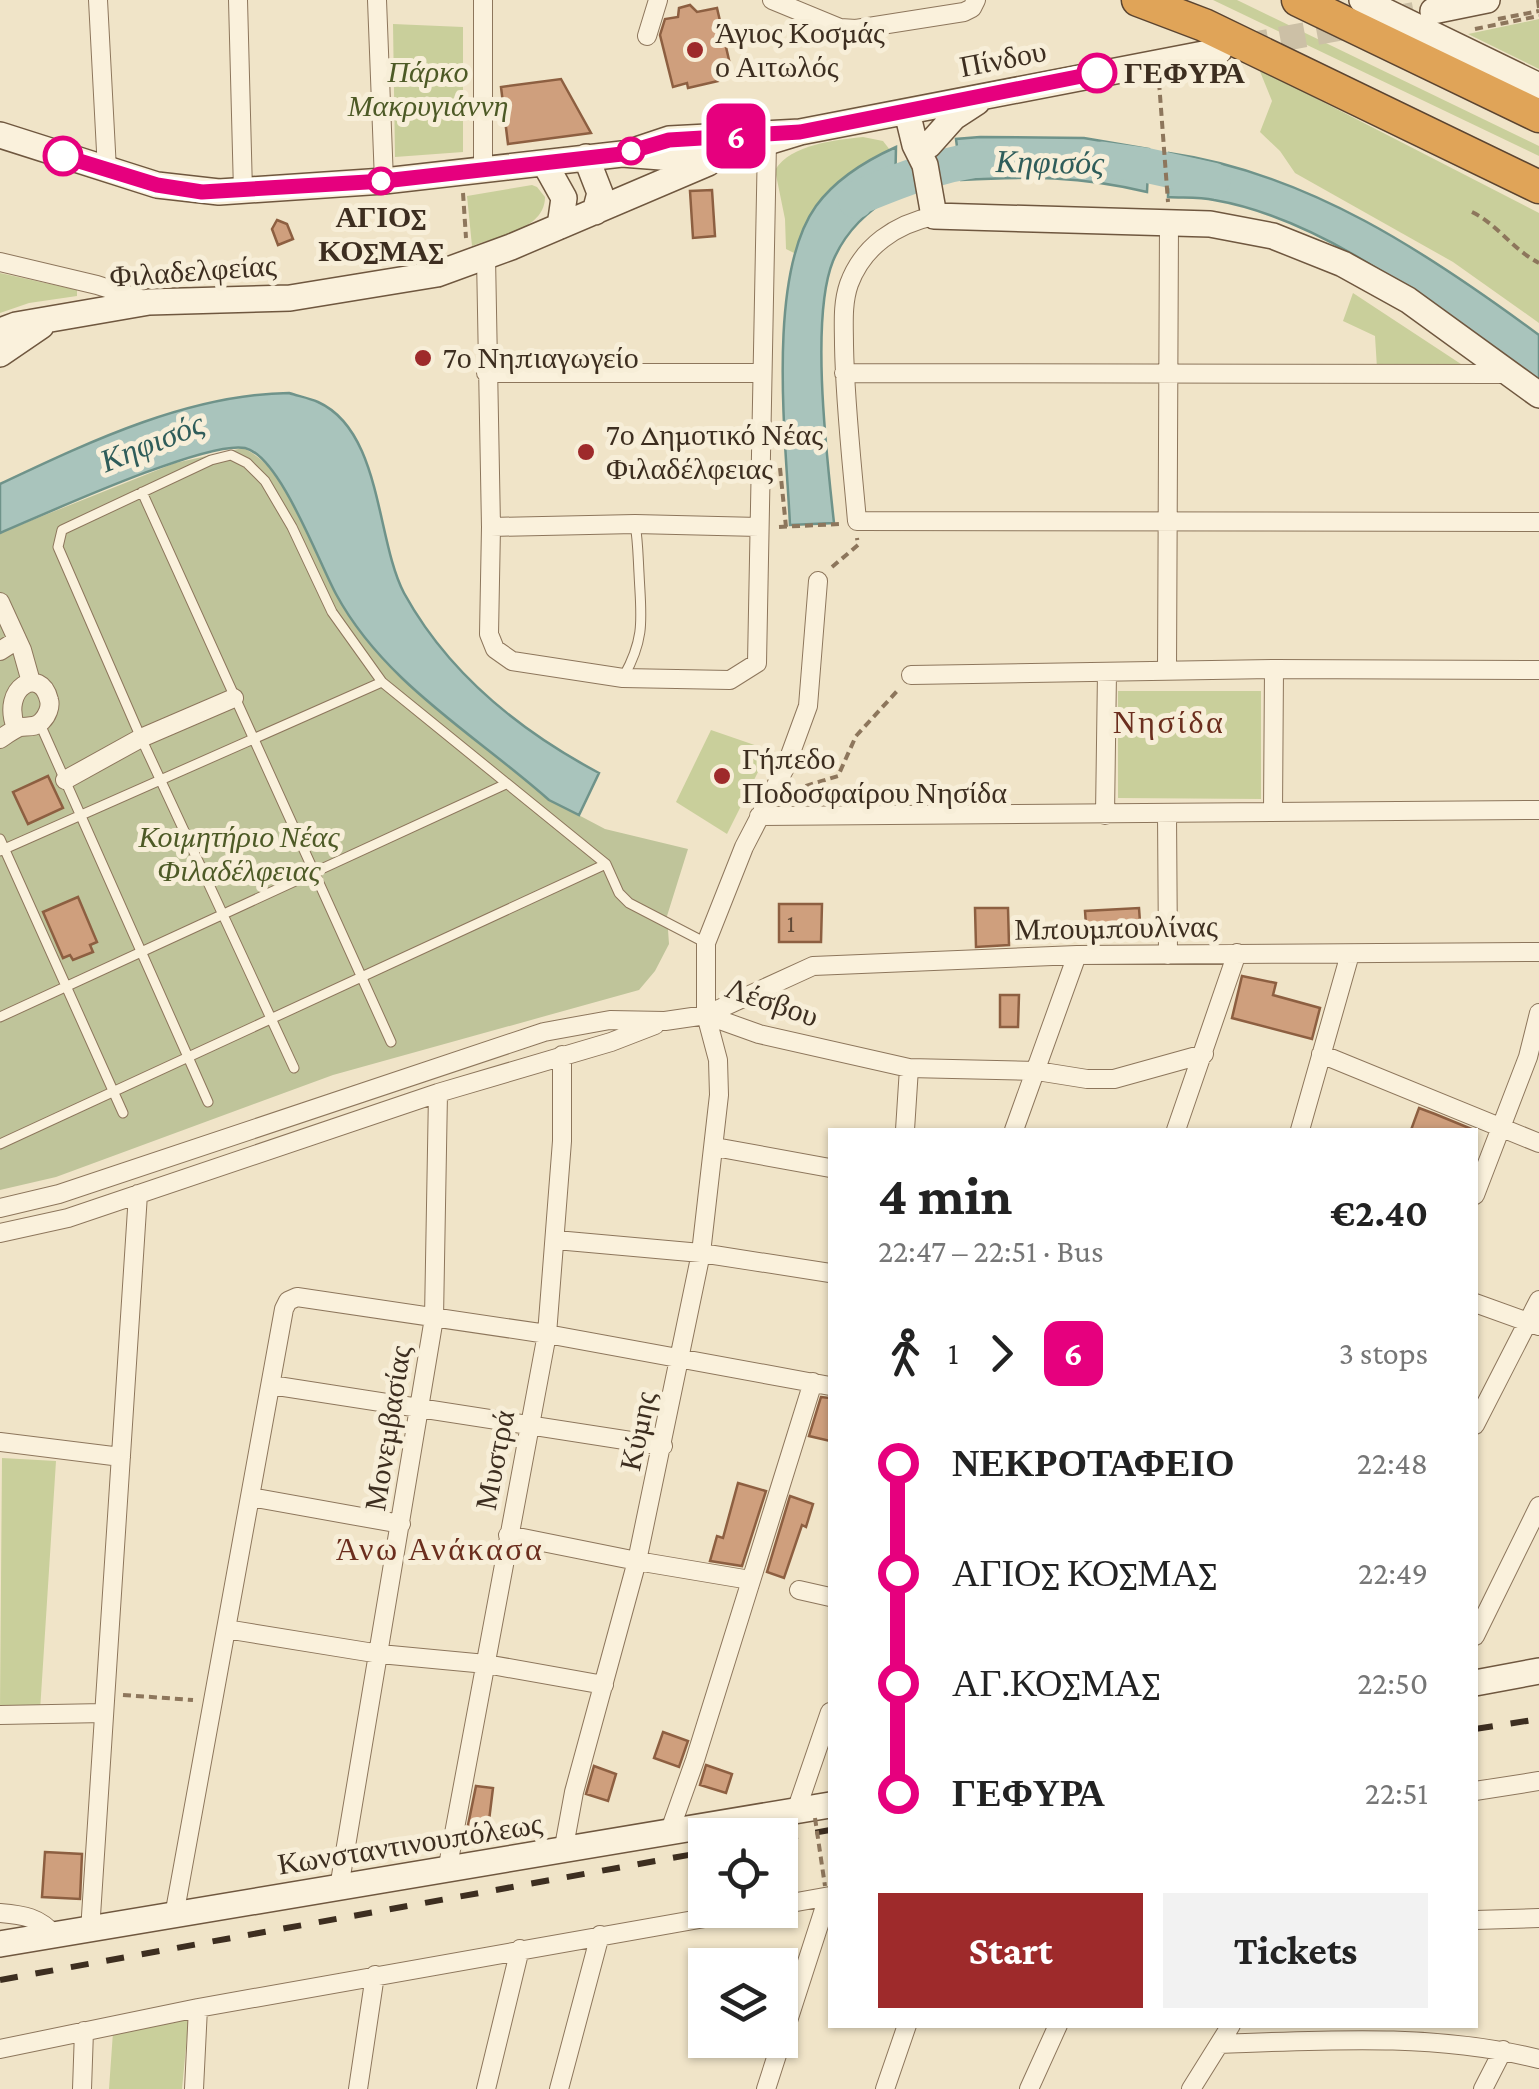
<!DOCTYPE html>
<meta charset="utf-8">
<style>
body{margin:0;font-family:"Crimson Pro",serif;background:#f2f2f2;color:#222;height:100vh;display:flex;flex-direction:column;font-size:38px;white-space:nowrap}
*{box-sizing:border-box;margin:0}
p{font-size:32px;color:#767676}
.icon{flex:none;width:55px;height:55px;fill:none;stroke:currentColor;stroke-width:2;stroke-linecap:round;stroke-linejoin:round}
.map{position:relative;flex:1;overflow:hidden}
.details{position:absolute;left:828px;top:1128px;width:650px;height:900px;display:flex;flex-direction:column;background:#fff;border-radius:0px;box-shadow:0 2px 8px #0004}
.details>*{flex:none}
.badge{padding:0 20px;border-radius:15px;font-size:35px;line-height:65px}
.tools{position:absolute;left:688px;top:1818px;display:grid;gap:20px}
.tools a{display:grid;place-items:center;width:110px;height:110px;border-radius:0px;background:#fff;box-shadow:0 2px 8px #0004;font-size:50px}
.map>.badge{position:absolute;translate:-50% -50%;box-shadow:0 0 0 5px #fff}
.legs{display:flex;align-items:center;gap:15px;height:110px;padding:0 50px;font-size:32px}
.legs p{margin-inline-start:auto}
.overview{display:flex;align-items:center;justify-content:space-between;height:170px;padding:0 50px}
h1{font-size:55px;font-weight:700;line-height:75px}
.primary-button{display:flex;gap:20px;margin-top:auto;padding:20px 50px}
.primary-button a{flex:1;height:115px;border-radius:0px;background:#9e2a2b;color:#fff;font-size:40px;font-weight:700;line-height:115px;text-align:center}
.primary-button a+a{background:#f2f2f2;color:#222}
ul{padding:0 50px;list-style:none}
li{display:flex;align-items:center;gap:35px;height:110px;font-size:38px}
li i{display:grid;place-items:center;width:15px;height:100%;margin:0 12px;background:currentColor}
li i::after{content:'';width:25px;height:25px;margin:-12px;border:8px solid;border-radius:50%;background:#fff}
li p{margin-inline-start:auto}
li:first-child i{background:linear-gradient(#0000 50%,currentColor 0)}
li:last-child i{background:linear-gradient(currentColor 50%,#0000 0)}
.map>svg:first-child{display:block}
.green{fill:#c9cf9b}
.cemetery{fill:#bfc49a}
.water{fill:#a9c4bc;stroke:#6f938a;stroke-width:2.5}
.lines{fill:none;stroke-linecap:round;stroke-linejoin:round}
.river{stroke:#a9c4bc;stroke-width:35}
.building{fill:#cf9f7d;stroke:#8d5f41;stroke-width:2.5}
.secondary-tunnel{stroke:#ccc0a6;stroke-width:25;stroke-dasharray:25 12;stroke-linecap:butt}
.lane-casing{stroke:#8d765c;stroke-width:11}
.street-casing{stroke:#8d765c;stroke-width:20}
.secondary-casing{stroke:#6f573f;stroke-width:28}
.highway-casing{stroke:#5b4430;stroke-width:35}
.path{stroke:#8d765c;stroke-width:4;stroke-dasharray:8 5;stroke-linecap:butt}
.lane{stroke:#faf1dc;stroke-width:9}
.street{stroke:#faf1dc;stroke-width:18}
.secondary{stroke:#faf1dc;stroke-width:25}
.highway{stroke:#e0a458;stroke-width:32}
.rail{stroke:#3d2e20;stroke-width:6;stroke-dasharray:18 18;stroke-linecap:butt}
.path-bridge{stroke:#8d765c;stroke-width:4;stroke-dasharray:8 5;stroke-linecap:butt}
.line-1-casing{stroke:#fff;stroke-width:22}
.line-1{stroke:#e6007e;stroke-width:15}
.poi-dot{fill:#9e2a2b;stroke:#f7eed8;stroke-width:4}
.stop-1-dot{fill:#fff;stroke:#e6007e;stroke-width:5}
.labels{text-anchor:middle;stroke-width:10;stroke-linejoin:round;paint-order:stroke}
.number-label{font-size:25px;fill:#624a37}
.poi-label{font-size:30px;fill:#3d2e20;stroke:#f7eed8;text-anchor:start}
.street-label{font-size:30px;fill:#3d2e20;stroke:#f7eed8}
.park-label{font-size:30px;font-style:italic;fill:#4d5a26;stroke:#f7eed8}
.stop-label{font-size:30px;font-weight:bold;fill:#3d2e20;stroke:#f7eed8;text-anchor:start}
.water-label{font-size:32px;font-style:italic;fill:#2f5d5a;stroke:#f7eed8}
.neighbourhood-label{font-size:32px;letter-spacing:2.5px;fill:#6b2e1e;stroke:#f7eed8}
</style>
<div class="map">
<svg width="1539" height="2089" viewBox="0 0 1539 2089">
<rect width="100%" height="100%" fill="#f0e4c8"/>
<!-- green -->
<path class="green" d="M1213,0H1237L1539,146V156Z
M1539,19V69L1468,34Z
M393,24L463,27V152L395,157Z
M1259,69L1539,213V323L1453,262L1295,173L1280,151L1260,132L1272,101Z
M863,137L883,141L890,150C845,176 810,201 796,254L786,249L785,219L775,170C791,144 836,140 863,137Z
M532,185L537,187L545,197C545,230 497,236 472,246L467,196Z
M0,273L77,290V296L29,303L0,313Z
M1353,293L1467,368H1377L1375,336L1343,321Z
M1118,691H1261V799L1118,798Z
M711,730L769,750L727,834L676,802Z
M2,1458L56,1461L40,1711L0,1708Z
M189,2015L182,2089H109L113,2032Z"/>
<!-- cemetery -->
<path class="cemetery" d="M243,448C292,470 312,552 338,597C355,626 375,653 400,677L550,800L605,829L688,849L667,916L669,944L655,971L639,990L333,1075L56,1177L0,1190V533L175,463Z"/>
<!-- water -->
<path class="water" d="M980,137L1084,138L1149,149L1147,192C1080,176 1029,176 961,180L956,139Z
M896,147L895,194C868,211 846,230 833,261C810,318 827,458 834,523L790,525C786,441 766,276 816,206C835,180 867,160 896,147Z
M1169,153C1308,173 1428,253 1539,335V381C1443,315 1331,220 1214,200C1199,197 1183,198 1168,197Z
M289,393C298,396 309,398 318,402C382,431 376,540 404,593C448,673 520,731 599,773L579,815L549,800C476,735 384,683 336,594C319,563 280,456 245,448C206,440 43,515 0,533V484C89,442 189,394 289,393Z"/>
<g class="lines">
<!-- river -->
<path class="river" d="M1102,159L1145,165L1213,180
M856,201L859,197C905,178 955,158 1005,158"/>
</g>
<!-- building -->
<path class="building" d="M690,5L697,12L717,8L732,73L717,76L718,81L688,88L687,83L673,87L660,35L665,19L678,17L679,8Z
M561,79L591,133L508,144L501,87Z
M712,190L715,236L693,238L690,191Z
M277,220L287,224L293,239L278,245L272,229Z
M48,776L63,808L28,824L13,792Z
M78,897L97,942L90,945L93,952L73,960L70,955L63,958L43,912Z
M779,904H822L821,942H779Z
M975,908H1008L1009,945L976,947Z
M1139,908L1141,936L1087,939L1085,911Z
M1242,976L1276,983L1273,995L1320,1008L1312,1039L1232,1018Z
M1000,995H1019L1018,1027H1000Z
M1419,1108L1435,1114L1474,1130H1411Z
M821,1397L830,1398V1441L809,1436Z
M738,1483L766,1491L742,1566L710,1561L717,1536L723,1538Z
M790,1496L813,1504L806,1527L802,1525L784,1578L767,1572Z
M663,1732L688,1741L679,1767L654,1758Z
M706,1765L732,1774L726,1793L700,1785Z
M594,1766L616,1774L608,1801L586,1794Z
M476,1786L493,1788L487,1837L466,1835Z
M45,1852L82,1854L80,1899L42,1897Z"/>
<g class="lines">
<!-- secondary-tunnel -->
<path class="secondary-tunnel" d="M1244,46L1433,11"/>
<defs>
<path id="lane" d="M142,492L391,1042
M624,676C646,636 641,617 639,573C638,556 638,541 635,524
M40,724L208,1102
M0,839L123,1113
M0,851L382,682
M0,1017L506,784
M294,1068L141,738L58,547L62,530L211,460L231,455L247,463L265,481L292,527L332,612L382,682L606,864L619,893L629,903L706,943
M0,1144L606,864"/>
<path id="street" d="M98,0L107,170
M238,0L243,191
M377,0L384,181
M483,0V171
M772,0L840,28L856,29L964,12L972,8L976,0
M647,36L658,0
M934,216C896,224 863,246 849,284C842,304 844,325 844,345C845,404 852,463 857,521L1539,522
M486,257L491,527L489,634L495,649L512,661L623,678L730,680L757,663L767,142
M0,262L97,285L144,300
M486,373H761
M844,373L1509,374
M491,527L635,524L759,527
M0,602L22,650L31,682
M0,651L17,640
M1167,671L1169,223
M911,675L1274,669L1539,670
M0,739C6,735 14,729 20,727C29,726 35,728 42,721C47,716 51,707 49,700C41,665 0,687 16,728
M65,780L141,738L234,698
M1273,812L1274,669
M1167,814L1168,955
M1105,815L1107,672
M759,816L1539,810
M706,1015L759,1034L909,1068L1037,1071L1087,1079H1114L1204,1054
M1321,1054L1539,1143
M905,1130L909,1068
M1014,1130L1077,955
M1176,1130L1237,953
M1300,1130L1350,954
M715,1147L830,1168
M1475,1195L1528,1057L1539,1013
M0,1208L59,1194L544,1032L610,1020L665,1021L706,1015L813,966L1077,955L1539,952
M0,1233L68,1218L438,1093L611,1042L655,1025
M556,1240L701,1253L830,1273
M1475,1303L1539,1326
M271,1385L663,1446
M1475,1425L1539,1300
M0,1442L121,1457
M250,1497L401,1524
M508,1535L637,1561L750,1580
M799,1590L830,1597
M226,1629L380,1654L486,1664L604,1685
M1475,1636L1539,1506
M0,1715L104,1713
M1475,1791L1539,1781
M796,1811L830,1712
M669,1833L695,1760L813,1382
M563,1852L574,1792L637,1561L701,1253L719,1095L718,1060L706,1015V943L744,847L786,766L808,706L818,581
M447,1871L547,1334L562,1141V1055
M339,1888L434,1318L438,1093
M780,1905L830,1896
M0,1913C23,1915 40,1917 55,1936
M174,1916L284,1309L288,1301L297,1297L547,1334L830,1386
M1475,1920L1539,1918
M90,1931L138,1194
M1220,2044C1326,2040 1435,2033 1539,2059
M0,2049L198,2008L750,1910
M82,2089L84,2031
M194,2089L198,2008
M358,2089L375,1975
M486,2089L520,1949
M559,2089L600,1935
M766,2089L828,1897
M885,2089L907,2025
M1029,2089L1058,2025
M1191,2089L1231,2025
M1483,2089L1503,2050"/>
<path id="secondary" d="M1362,0L1539,86
M1433,11L1487,0
M907,112L915,145L925,165L934,216L1210,224L1273,236L1343,264L1408,300L1539,395
M0,135L157,185L219,192L384,181L622,154L674,158L731,153L800,132
M929,145L954,117L977,102
M639,149L669,139L800,132L1219,51
M586,157L600,193L595,212
M545,164L564,198L560,226
M0,331L16,325L149,302L290,298L437,274L511,247L708,163
M0,354L41,326
M1475,1683L1539,1671
M0,1944L830,1805"/>
<path id="highway" d="M1138,0L1204,25L1539,187
M1298,0L1539,116"/>
</defs>
<!-- lane casing -->
<use href="#lane" class="lane-casing"/>
<!-- street casing -->
<use href="#street" class="street-casing"/>
<!-- secondary casing -->
<use href="#secondary" class="secondary-casing"/>
<!-- highway casing -->
<use href="#highway" class="highway-casing"/>
<!-- path -->
<path class="path" d="M1538,0L1539,8
M1498,19L1539,11
M1475,29L1539,16
M1159,82L1168,202
M463,193L466,238
M1472,212C1497,224 1512,249 1539,263
M780,468L786,527
M779,527L840,524
M832,567L858,545L857,538
M793,790L838,776L856,736L899,689
M123,1695L193,1700"/>
<!-- lane -->
<use href="#lane" class="lane"/>
<!-- street -->
<use href="#street" class="street"/>
<!-- secondary -->
<use href="#secondary" class="secondary"/>
<!-- highway -->
<use href="#highway" class="highway"/>
<!-- rail -->
<path class="rail" d="M1475,1729L1539,1719
M780,1839L830,1830
M0,1980L705,1852"/>
<!-- path-bridge -->
<path class="path-bridge" d="M815,1818L825,1886"/>
</g>
<g class="lines">
<defs>
<path id="line-1" d="M63,156L157,185L202,192L384,181L622,154L669,140L800,132L1097,73"/>
</defs>
<!-- line-1 casing -->
<use href="#line-1" class="line-1-casing"/>
<!-- line-1 -->
<use href="#line-1" class="line-1"/>
</g>
<!-- markers -->
<g class="poi-dot">
<circle cx="695" cy="50" r="10"/>
<circle cx="423" cy="358" r="10"/>
<circle cx="586" cy="452" r="10"/>
<circle cx="722" cy="776" r="10"/>
</g>
<g class="stop-1-dot">
<circle cx="1097" cy="73" r="18"/>
<circle cx="631" cy="151" r="12"/>
<circle cx="63" cy="156" r="18"/>
<circle cx="381" cy="181" r="12"/>
</g>
<g class="labels">
<!-- number labels -->
<g class="number-label">
<text x="791" y="932">1</text>
</g>
<!-- poi labels -->
<g class="poi-label">
<text x="715" y="43">Άγιος Κοσμάς<tspan x="715" dy="34">ο Αιτωλός</tspan></text>
<text x="443" y="368">7ο Νηπιαγωγείο</text>
<text x="606" y="445">7ο Δημοτικό Νέας<tspan x="606" dy="34">Φιλαδέλφειας</tspan></text>
<text x="742" y="769">Γήπεδο<tspan x="742" dy="34">Ποδοσφαίρου Νησίδα</tspan></text>
</g>
<!-- street labels -->
<g class="street-label">
<text transform="translate(1003 59) rotate(-11)" y="10">Πίνδου</text>
<text transform="translate(193 271) rotate(-4)" y="10">Φιλαδελφείας</text>
<text transform="translate(1116 928) rotate(-1)" y="10">Μπουμπουλίνας</text>
<text transform="translate(772 1002) rotate(19)" y="10">Λέσβου</text>
<text transform="translate(388 1428) rotate(-81)" y="10">Μονεμβασίας</text>
<text transform="translate(638 1431) rotate(-78)" y="10">Κύμης</text>
<text transform="translate(495 1460) rotate(-79)" y="10">Μυστρά</text>
<text transform="translate(410 1844) rotate(-9)" y="10">Κωνσταντινουπόλεως</text>
</g>
<!-- park labels -->
<g class="park-label">
<text x="428" y="82">Πάρκο<tspan x="428" dy="34">Μακρυγιάννη</tspan></text>
<text x="239" y="847">Κοιμητήριο Νέας<tspan x="239" dy="34">Φιλαδέλφειας</tspan></text>
</g>
<!-- stop labels -->
<g class="stop-label">
<text x="1124" y="83">ΓΕΦΥΡΑ</text>
<text x="381" y="227" text-anchor="middle">ΑΓΙΟΣ<tspan x="381" dy="34">ΚΟΣΜΑΣ</tspan></text>
</g>
<!-- water labels -->
<g class="water-label">
<text transform="translate(1050 162) rotate(1)" y="11">Κηφισός</text>
<text transform="translate(152 442) rotate(-22)" y="11">Κηφισός</text>
</g>
<!-- neighbourhood labels -->
<g class="neighbourhood-label">
<text x="1169" y="733">Νησίδα</text>
<text x="440" y="1560">Άνω Ανάκασα</text>
</g>
</g>
</svg>
<div class="tools">
<a><svg class="icon" aria-label="locate" viewBox="0 0 24 24"><circle cx="12" cy="12" r="6"/><path d="M12 2v4M12 18v4M2 12h4M18 12h4"/></svg></a>
<a><svg class="icon" aria-label="layers" viewBox="0 0 24 24"><path d="M12 4l9 5-9 5-9-5zM3 14l9 5 9-5"/></svg></a>
</div>
<b class="badge" style="left:736px;top:136px;background:#e6007e;color:#fff">6</b>
<section class="details">
<div class="overview"><div><h1>4 min</h1><p>22:47 – 22:51 · Bus</p></div><b>€2.40</b></div>
<div class="legs"><svg class="icon" aria-label="walk" viewBox="0 0 24 24"><circle cx="13" cy="4" r="2"/><path d="M13 8l-2 6 4 7M11 14l-3 7M7 12l3-4h3l4 4"/></svg>1<svg class="icon" aria-label="forward" viewBox="0 0 24 24"><path d="M9 5l7 7-7 7"/></svg><b class="badge" style="background:#e6007e;color:#fff">6</b><p>3 stops</p></div>
<ul>
<li><i style="color:#e6007e"></i><b>ΝΕΚΡΟΤΑΦΕΙΟ</b><p>22:48</p></li>
<li><i style="color:#e6007e"></i><span>ΑΓΙΟΣ ΚΟΣΜΑΣ</span><p>22:49</p></li>
<li><i style="color:#e6007e"></i><span>ΑΓ.ΚΟΣΜΑΣ</span><p>22:50</p></li>
<li><i style="color:#e6007e"></i><b>ΓΕΦΥΡΑ</b><p>22:51</p></li>
</ul>
<div class="primary-button"><a>Start</a><a>Tickets</a></div>
</section>
</div>
